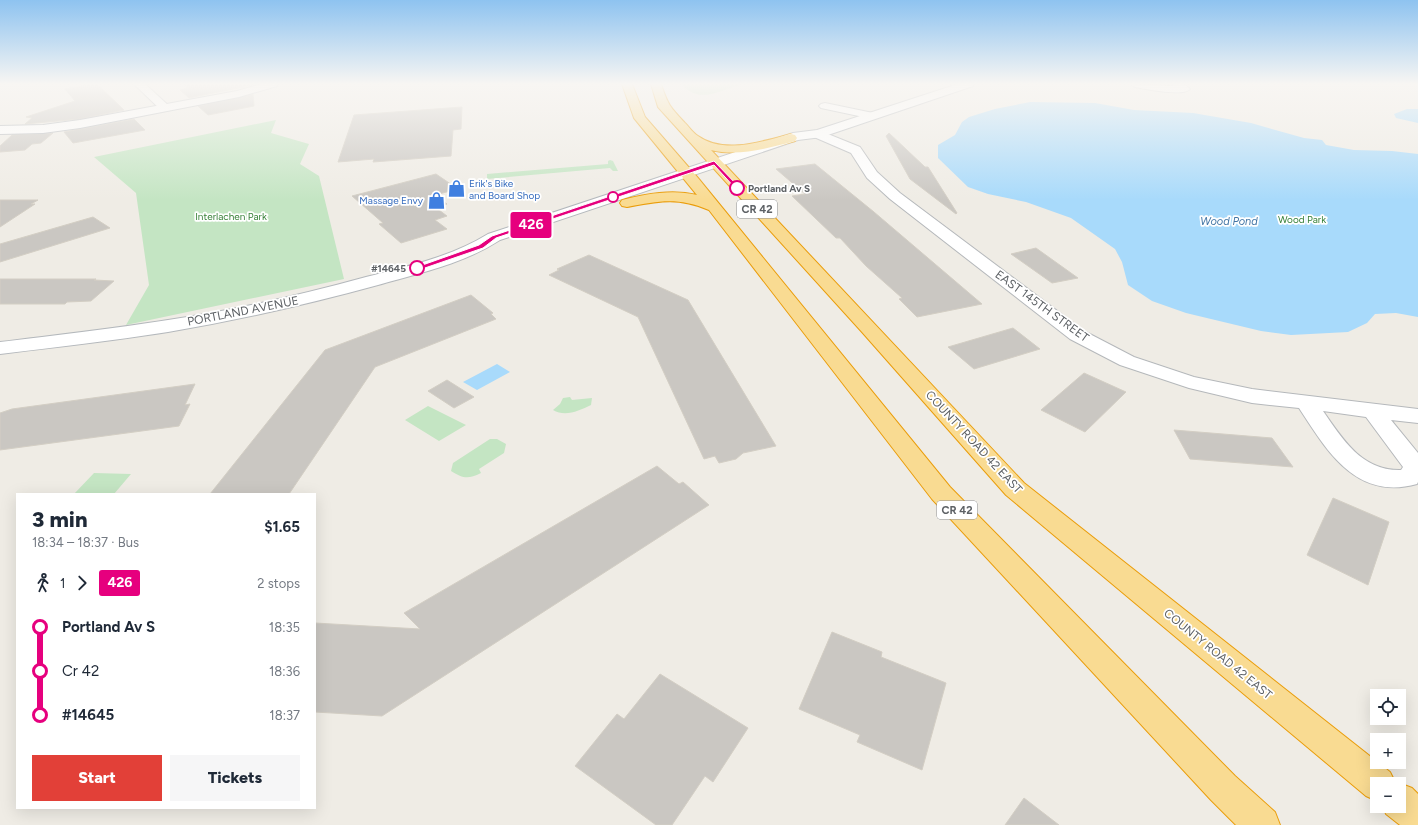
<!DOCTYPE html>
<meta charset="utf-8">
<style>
body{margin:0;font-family:Figtree,sans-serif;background:#f6f6f7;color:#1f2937;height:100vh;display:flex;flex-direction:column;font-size:15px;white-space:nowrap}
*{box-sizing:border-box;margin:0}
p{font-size:13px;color:#747a83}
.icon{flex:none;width:22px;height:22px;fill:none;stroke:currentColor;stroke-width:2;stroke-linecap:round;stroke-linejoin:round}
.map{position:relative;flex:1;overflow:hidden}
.details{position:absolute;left:16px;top:493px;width:300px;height:316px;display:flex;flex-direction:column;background:#fff;border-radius:0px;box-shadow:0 4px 16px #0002}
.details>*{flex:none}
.badge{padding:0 8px;border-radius:3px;font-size:14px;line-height:26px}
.controls{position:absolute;left:1370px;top:689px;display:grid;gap:8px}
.controls a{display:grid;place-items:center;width:36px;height:36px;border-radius:0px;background:#fff;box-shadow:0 4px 16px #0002;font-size:20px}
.map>.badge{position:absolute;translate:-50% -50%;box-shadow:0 0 0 2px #fff}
.legs{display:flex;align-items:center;gap:6px;height:44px;padding:0 16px;font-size:13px}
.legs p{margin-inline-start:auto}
.overview{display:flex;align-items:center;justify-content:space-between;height:68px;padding:0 16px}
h1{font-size:22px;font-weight:800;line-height:30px}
.button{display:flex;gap:8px;margin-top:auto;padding:8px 16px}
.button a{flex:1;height:46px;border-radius:0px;background:#e24038;color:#fff;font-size:16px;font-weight:800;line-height:46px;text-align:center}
.button a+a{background:#f6f6f7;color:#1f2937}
ul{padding:0 16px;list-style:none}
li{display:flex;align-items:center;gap:14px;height:44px;font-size:15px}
li i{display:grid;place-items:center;width:6px;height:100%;margin:0 5px;background:currentColor}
li i::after{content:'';width:10px;height:10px;margin:-5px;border:3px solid;border-radius:50%;background:#fff}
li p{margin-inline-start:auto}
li:first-child i{background:linear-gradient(#0000 50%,currentColor 0)}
li:last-child i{background:linear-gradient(currentColor 50%,#0000 0)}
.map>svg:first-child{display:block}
.green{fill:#c4e5c3}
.water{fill:#a8dafb}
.building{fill:#cac7c2;stroke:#d3cec4}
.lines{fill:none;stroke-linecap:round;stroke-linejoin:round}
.street-casing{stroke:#b5b8bb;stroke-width:2}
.secondary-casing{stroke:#b4b8bc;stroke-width:2}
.highway-casing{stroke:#ea9d0a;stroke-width:2}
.street{fill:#fff;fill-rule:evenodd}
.secondary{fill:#fff;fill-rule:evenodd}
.highway{fill:#f9db92;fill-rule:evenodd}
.line-1{fill:#e6007e;stroke:#fff}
.stop-1-dot{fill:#fff;stroke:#e6007e;stroke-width:2}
.labels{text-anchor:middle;stroke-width:3.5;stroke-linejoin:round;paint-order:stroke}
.far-shop-label{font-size:10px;fill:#366cbe;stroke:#fff;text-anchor:start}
.far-stop-label{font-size:10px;font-weight:bold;fill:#5d6165;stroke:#fff;text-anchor:start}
.far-park-label{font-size:10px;fill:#388139;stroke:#fff}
.shield{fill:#fff;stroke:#8e9093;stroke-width:1}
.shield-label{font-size:11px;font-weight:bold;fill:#5d6165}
.far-water-label{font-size:11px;font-style:italic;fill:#4275a5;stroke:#fff}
.street-label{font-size:12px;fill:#5d6165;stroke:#fff}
</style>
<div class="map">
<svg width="1418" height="825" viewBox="0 0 1418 825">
<rect width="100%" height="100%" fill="#efece5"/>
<!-- green -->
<path class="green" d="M681,84H743C720,90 700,105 681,84Z
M276,120L271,133L309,144L300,164L319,176L344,279L126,325L149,285L136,193L94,157Z
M610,160L613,161L618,171H613L610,168L487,179V174L608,164V161Z
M570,397L572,400L592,398L591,405C579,411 565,417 553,410L560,404L563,398Z
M428,406L466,425L439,441L405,420Z
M490,439H497L506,444L504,453L479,469L481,473C467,480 463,478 451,471L453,463Z
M94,473L131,474L114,494H74Z"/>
<!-- water -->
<path class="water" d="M1030,102L1095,103L1134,110L1193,113L1251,123L1304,138L1322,140L1326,145L1354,150L1392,151L1418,154V317L1396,313L1375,314L1367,323L1348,332L1291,335L1261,331L1186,313L1152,301L1128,285L1122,262L1115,249L1071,218L1026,202L988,194L968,187L938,158V145L955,135L962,122L969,117L995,109Z
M1407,109H1418V123L1396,118L1394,114Z
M497,364L510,372L477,390L463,382Z"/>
<!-- building -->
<path class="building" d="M91,84H97L124,110L80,119L25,124L32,118L26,117L75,101L65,89Z
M183,84H252V85L189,98L180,90L188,88Z
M253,94L254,106L208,115L198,106Z
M462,107L461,129L453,130L451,156L373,162L374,159L338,162L354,115Z
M134,119L145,130L73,143L64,132Z
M53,133L41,143L32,144L25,150L0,152V146L12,135Z
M889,133L925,167H928L957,213L956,214L910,179L886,136Z
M815,164L874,212L982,304L917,317L899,299L902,298L866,266L840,238H836L792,196L805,194L776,169Z
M436,174L458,189L435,195L447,204L435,207L447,216L435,220L447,229L401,243L379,224L383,223L352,196Z
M0,200H38L31,204H35L0,227Z
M93,217L110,228L0,262V244Z
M1036,248L1078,278L1052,283L1011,254Z
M589,255L688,300L776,446L743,453L736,459L719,463L715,456L704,459L638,317L549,275L559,270L557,269Z
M0,279H96L94,280L114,281L91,301L67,302L65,304H0Z
M471,295L493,313L491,314L496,319L375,367L289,494H210L325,350Z
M1013,328L1040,349L974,369L948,347Z
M1084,373L1126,392L1085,432L1041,410Z
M447,380L474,397L454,408L428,391Z
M195,384L185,405L190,404L179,426L0,450V413L12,409Z
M1174,430L1272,438L1293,467L1190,459Z
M657,466L679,484L683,482L709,505L382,716L315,712V623L420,629L404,613Z
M1333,498L1389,522L1368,585L1307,555Z
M832,632L882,652L881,657L946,683L922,770L857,742L860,735L799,709Z
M660,674L748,728L713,782L705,776L672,825H656L575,766L617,714L624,719Z
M1024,798L1059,825H1005Z"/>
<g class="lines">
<defs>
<path id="street" d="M134,84H145L169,106L171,108L169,110H161Z
M1130,84L1173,86L1172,84H1184L1190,89C1183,97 1146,89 1135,87Z
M825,103L873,113L879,116L873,119L821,108L819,106L821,104Z
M818,130L860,147L877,172L900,193L1084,331L1134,357L1194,377L1252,389L1418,409V423L1391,420L1418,453V482L1417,484C1356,501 1327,451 1299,408L1252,403L1189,388L1120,365L1070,339L890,199L867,178L851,153L814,137L812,134ZM1323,411L1366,417L1403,467L1401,470C1362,471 1343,440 1323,411Z"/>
<path id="secondary" d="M261,84H278L277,86L239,97L80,128L43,133L0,134V126L43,125L80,120L237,91Z
M958,84H974L973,86L822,137L798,140L500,240C463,264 420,273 378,285C309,304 239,320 168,332C112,341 56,347 0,354V342C56,335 112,329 168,320C235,310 301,295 366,277C408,266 451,257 488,234L793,133L817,130Z"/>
<path id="highway" d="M622,84H632L645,117L698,178L950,487L1235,776L1275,812L1280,825H1236L1211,800L932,499L709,210C677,197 660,201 627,207L622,206L620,203L622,200C646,194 672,189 697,195L634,118Z
M651,84H661C668,105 670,107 685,123C689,127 693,133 698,136C725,155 763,141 791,134L795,135L797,138L795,141C768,148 739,157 711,150L1024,483L1390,772L1396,784H1377V801L1366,796L1006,495L862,332L658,107Z
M1399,783L1412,788L1418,794V825H1400L1386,814L1383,806H1399V784H1397Z"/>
</defs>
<!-- street casing -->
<use href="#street" class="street-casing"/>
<!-- secondary casing -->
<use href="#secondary" class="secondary-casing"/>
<!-- highway casing -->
<use href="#highway" class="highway-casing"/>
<!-- street -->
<use href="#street" class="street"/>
<!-- secondary -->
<use href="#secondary" class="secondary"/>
<!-- highway -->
<use href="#highway" class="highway"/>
</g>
<!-- sky -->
<linearGradient id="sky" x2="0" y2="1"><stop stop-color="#8ec3f0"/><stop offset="0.42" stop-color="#f8f6f3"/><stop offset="1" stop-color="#f8f6f3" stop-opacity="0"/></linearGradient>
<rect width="1418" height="200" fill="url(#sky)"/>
<!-- line-1 -->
<path class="line-1" d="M714,161L739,187V189H736L714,165L496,238L483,248L419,270L414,268L479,245L492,236Z"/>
<!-- icons -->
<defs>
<symbol id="shop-bare" viewBox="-9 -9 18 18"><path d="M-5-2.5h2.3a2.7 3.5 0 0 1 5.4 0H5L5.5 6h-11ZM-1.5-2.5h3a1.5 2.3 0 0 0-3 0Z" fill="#3f7fe0" stroke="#fff" stroke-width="2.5" paint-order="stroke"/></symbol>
</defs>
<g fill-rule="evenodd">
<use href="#shop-bare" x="444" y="176" width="25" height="25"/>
<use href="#shop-bare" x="424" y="188" width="25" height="25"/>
</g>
<!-- markers -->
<g class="stop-1-dot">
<circle cx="737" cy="188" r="7"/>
<circle cx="613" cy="197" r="5"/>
<circle cx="417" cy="268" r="7"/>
</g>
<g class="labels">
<!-- far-shop labels -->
<g class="far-shop-label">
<text x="469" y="187">Erik's Bike<tspan x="469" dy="12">and Board Shop</tspan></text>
<text x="423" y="204" text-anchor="end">Massage Envy</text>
</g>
<!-- far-stop labels -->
<g class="far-stop-label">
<text x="748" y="192">Portland Av S</text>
<text x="406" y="272" text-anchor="end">#14645</text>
</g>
<!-- far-park labels -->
<g class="far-park-label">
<text x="231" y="220">Interlachen Park</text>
<text x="1302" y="223">Wood Park</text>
</g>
<!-- shield labels -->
<g class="shield">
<rect x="737" y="200" width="40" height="18" rx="3"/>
<rect x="937" y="501" width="40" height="18" rx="3"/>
</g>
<g class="shield-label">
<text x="757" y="213">CR 42</text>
<text x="957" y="514">CR 42</text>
</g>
<!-- far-water labels -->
<g class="far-water-label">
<text x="1229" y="225">Wood Pond</text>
</g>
<!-- street labels -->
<g class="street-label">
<text transform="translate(1042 306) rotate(36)" y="4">EAST 145TH STREET</text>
<text transform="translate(243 311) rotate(-11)" y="4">PORTLAND AVENUE</text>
<text transform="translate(974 442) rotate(47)" y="4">COUNTY ROAD 42 EAST</text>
<text transform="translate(1218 654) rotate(39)" y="4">COUNTY ROAD 42 EAST</text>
</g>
</g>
</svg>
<div class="controls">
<a><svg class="icon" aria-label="locate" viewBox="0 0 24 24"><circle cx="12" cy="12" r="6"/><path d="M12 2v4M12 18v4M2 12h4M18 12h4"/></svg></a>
<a>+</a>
<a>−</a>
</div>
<b class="badge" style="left:531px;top:225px;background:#e6007e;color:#fff">426</b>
<section class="details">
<div class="overview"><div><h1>3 min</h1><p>18:34 – 18:37 · Bus</p></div><b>$1.65</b></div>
<div class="legs"><svg class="icon" aria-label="walk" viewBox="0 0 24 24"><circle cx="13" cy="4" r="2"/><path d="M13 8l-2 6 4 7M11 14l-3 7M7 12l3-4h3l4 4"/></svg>1<svg class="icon" aria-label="forward" viewBox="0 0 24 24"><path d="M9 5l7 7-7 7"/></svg><b class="badge" style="background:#e6007e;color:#fff">426</b><p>2 stops</p></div>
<ul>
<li><i style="color:#e6007e"></i><b>Portland Av S</b><p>18:35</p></li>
<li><i style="color:#e6007e"></i><span>Cr 42</span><p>18:36</p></li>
<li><i style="color:#e6007e"></i><b>#14645</b><p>18:37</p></li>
</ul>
<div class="button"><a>Start</a><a>Tickets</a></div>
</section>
</div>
